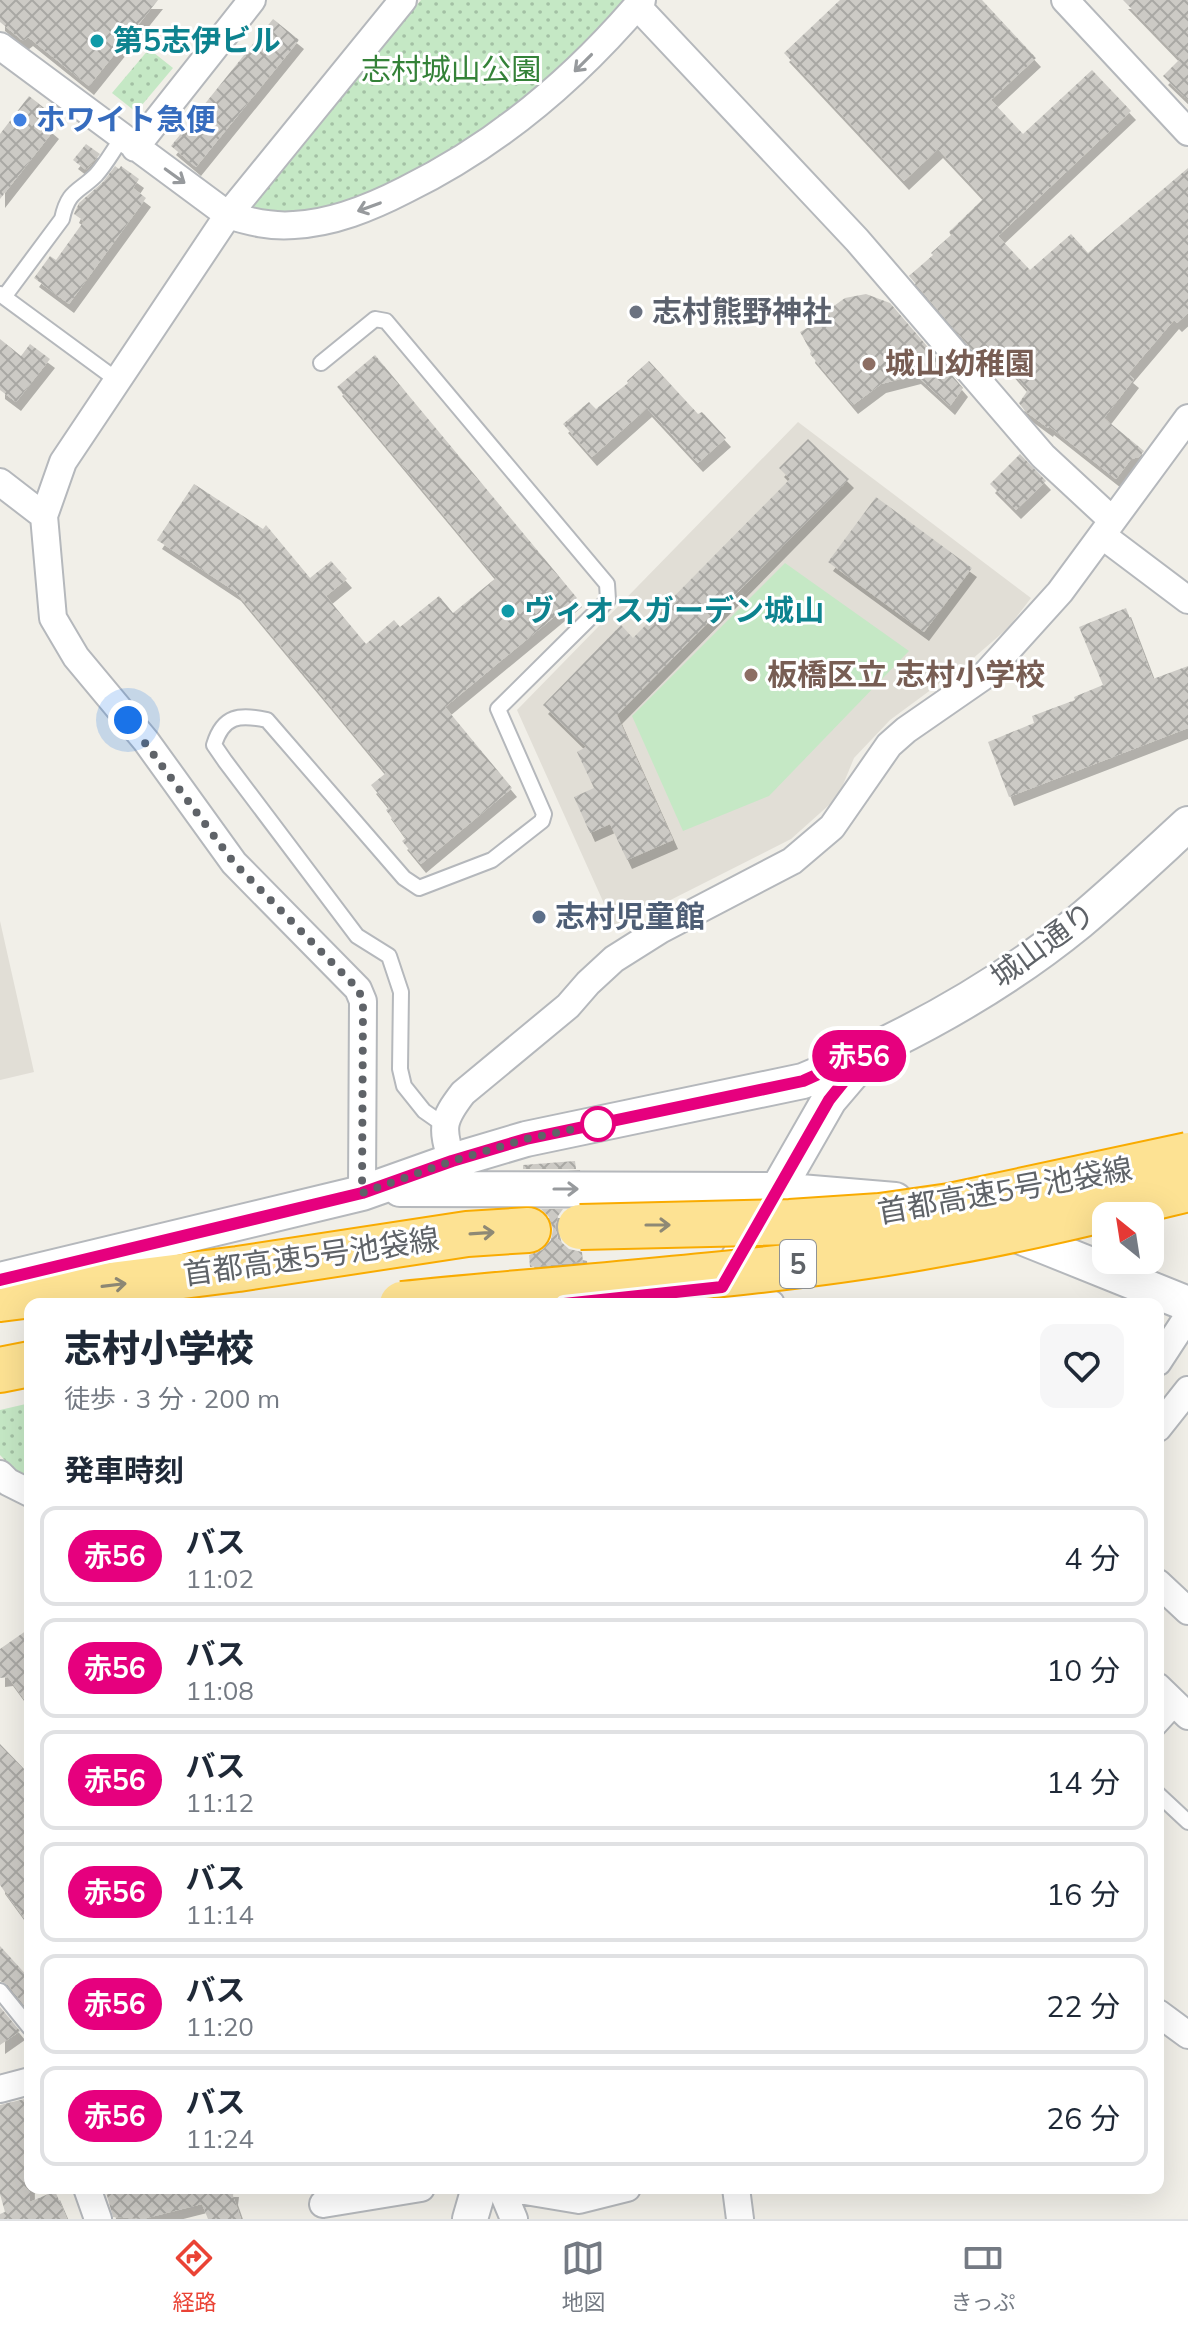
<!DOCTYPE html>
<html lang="ja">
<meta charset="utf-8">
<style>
body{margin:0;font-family:Mulish,"Noto Sans JP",sans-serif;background:#f6f6f7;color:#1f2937;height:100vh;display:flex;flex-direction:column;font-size:30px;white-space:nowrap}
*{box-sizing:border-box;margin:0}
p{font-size:26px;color:#747a83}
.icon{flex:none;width:44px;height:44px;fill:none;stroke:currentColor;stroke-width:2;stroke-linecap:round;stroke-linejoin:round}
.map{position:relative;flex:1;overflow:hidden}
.side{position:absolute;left:24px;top:1298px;width:1140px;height:896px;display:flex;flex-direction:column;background:#fff;border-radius:16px;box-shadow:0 8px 32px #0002}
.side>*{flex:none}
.badge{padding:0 16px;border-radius:26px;font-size:28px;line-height:52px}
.needle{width:52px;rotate:330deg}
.fabs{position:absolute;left:1092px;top:1202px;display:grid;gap:16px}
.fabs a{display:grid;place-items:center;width:72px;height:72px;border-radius:16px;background:#fff;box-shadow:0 8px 32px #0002;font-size:40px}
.you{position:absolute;width:40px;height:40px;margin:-20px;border:6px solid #fff;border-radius:50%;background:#1a73e8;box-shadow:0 0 0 12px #1a73e833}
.map>.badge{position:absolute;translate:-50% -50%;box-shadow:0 0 0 4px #fff}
h2{padding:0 40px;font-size:30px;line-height:72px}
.round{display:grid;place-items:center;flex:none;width:84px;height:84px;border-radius:16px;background:#f6f6f7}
.head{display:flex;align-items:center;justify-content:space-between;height:136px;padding:0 40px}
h1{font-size:38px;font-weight:800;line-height:60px}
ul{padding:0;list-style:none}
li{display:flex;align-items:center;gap:24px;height:100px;margin:0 16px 12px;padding:0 24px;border:4px solid #e0e1e3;border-radius:16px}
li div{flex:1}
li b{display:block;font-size:30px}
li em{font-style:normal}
li .badge{min-width:88px;font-weight:700;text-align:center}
.menu{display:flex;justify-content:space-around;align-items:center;height:112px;border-top:2px solid #e0e1e3;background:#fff;font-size:22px;color:#747a83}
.menu a{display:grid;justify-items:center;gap:4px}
.menu .on{color:#ea4335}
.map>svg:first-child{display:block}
.education{fill:#e1ded6}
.park{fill:url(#park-dots)}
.pitch{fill:#c5e8c5}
.building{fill:url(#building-cross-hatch);filter:url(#shadow)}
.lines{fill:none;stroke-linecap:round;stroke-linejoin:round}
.service-casing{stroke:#b5b8bc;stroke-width:18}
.minor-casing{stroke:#b5b8bc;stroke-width:30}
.tertiary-casing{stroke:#b5b8bc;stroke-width:38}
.motorway-casing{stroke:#f9ab00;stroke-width:48}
.service{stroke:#fff;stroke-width:14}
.minor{stroke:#fff;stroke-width:26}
.tertiary{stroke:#fff;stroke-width:34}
.motorway{stroke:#fde293;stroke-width:44}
.motorway-bridge-casing{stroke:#f9ab00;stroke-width:48;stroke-linecap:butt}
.motorway-bridge{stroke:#fde293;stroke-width:44}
.oneway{stroke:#979a9d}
.oneway2{stroke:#8e8975}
.line-casing{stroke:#fff;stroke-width:18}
.line{stroke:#e6007e;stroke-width:12}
.walk{stroke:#5f6368;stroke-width:8;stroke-dasharray:0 14.4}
.culture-dot{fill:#0f9aa8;stroke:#fff;stroke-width:3}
.shop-dot{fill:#3f7fe0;stroke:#fff;stroke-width:3}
.worship-dot{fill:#6b7280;stroke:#fff;stroke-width:3}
.education-dot{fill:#8d6e63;stroke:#fff;stroke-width:3}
.service-dot{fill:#5c6f8a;stroke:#fff;stroke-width:3}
.stop-dot{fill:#fff;stroke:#e6007e;stroke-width:4}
.labels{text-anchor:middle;stroke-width:6;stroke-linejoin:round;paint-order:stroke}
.shield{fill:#fff;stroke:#8f9295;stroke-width:2}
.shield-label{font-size:28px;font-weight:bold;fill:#5f6368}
.culture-label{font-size:30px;font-weight:bold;fill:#0d838f;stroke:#fff;text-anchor:start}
.park-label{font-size:30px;fill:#348238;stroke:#fff}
.shop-label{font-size:30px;font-weight:bold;fill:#366cbe;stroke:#fff;text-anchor:start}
.worship-label{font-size:30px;font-weight:bold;fill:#5b616d;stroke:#fff;text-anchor:start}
.education-label{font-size:30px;font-weight:bold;fill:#785e54;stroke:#fff;text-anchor:start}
.service-label{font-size:30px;font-weight:bold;fill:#4e5e75;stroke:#fff;text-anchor:start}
.street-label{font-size:30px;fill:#5f6368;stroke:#fff}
</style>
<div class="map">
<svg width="1188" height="2219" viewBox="0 0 1188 2219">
<defs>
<pattern id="park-dots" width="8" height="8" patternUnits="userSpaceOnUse" patternTransform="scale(2)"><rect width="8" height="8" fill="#c5e8c5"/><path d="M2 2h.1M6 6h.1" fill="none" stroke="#a3c0a4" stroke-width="1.8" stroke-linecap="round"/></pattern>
<pattern id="building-cross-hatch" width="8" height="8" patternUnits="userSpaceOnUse" patternTransform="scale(2)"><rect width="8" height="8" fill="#cccac5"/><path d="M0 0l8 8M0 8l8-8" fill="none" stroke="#a9a8a4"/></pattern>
<filter id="shadow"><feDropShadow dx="5" dy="9" stdDeviation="0" flood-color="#0004"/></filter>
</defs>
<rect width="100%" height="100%" fill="#f1efe8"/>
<!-- education -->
<path class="education" d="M798,422L1031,598L1008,628L970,661L890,720L854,758L838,797L791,839L615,928L517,710Z
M0,921L34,1072L0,1080Z"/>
<!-- park -->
<path class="park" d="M421,0H629C559,75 489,137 395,182C381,189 366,198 351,203C319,212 288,215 255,215L252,203Z
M149,49L173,68L136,112L112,93Z
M30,1403V1478L16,1472L0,1455V1410Z"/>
<!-- pitch -->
<path class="pitch" d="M785,563L909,651L769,796L683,831L632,716Z"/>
<!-- building -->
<path class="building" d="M0,0H158L89,86L28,37L23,41L0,22Z
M840,0H982L1036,58L991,100L1023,134L1092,70L1131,111L998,236L1030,270L1071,234L1088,253L1188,168V313L1177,323L1174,320L1128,374L1134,379L1104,418L1144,451L1139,457L1131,459L1116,479L1049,426L1048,428L1025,411L1019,403L1028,390L1000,358L987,367L909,276L933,255L931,253L951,235L949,232L984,198L938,149L904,181L784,53Z
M1123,0H1188V100L1163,76L1180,59Z
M273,19L299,40L196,167L171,146Z
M29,96L48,111L41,119L54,130L0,199V134Z
M86,144L100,154L86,170L73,160Z
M115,166L119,169L121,166L139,179L133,188L146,198L69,304L34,278L50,256L56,260L84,221L74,214L79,203L103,182Z
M866,294L890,303L963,388L950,406L916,375L881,384L853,405L810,354L811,351L800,332L827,317L831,308L845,298Z
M0,339L21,356L30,344L50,359L16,402L0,390Z
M375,355L577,598L445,707L512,788L421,864L402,841L406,838L386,810L389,807L371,785L386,773L236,592L157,540L194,484L263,529L266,525L310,578L331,561L347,579L326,596L366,644L394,620L400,627L439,596L453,613L496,578L337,387Z
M649,361L698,414L702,412L726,438L698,463L647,408L592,457L563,424L589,402L596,409L628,383L627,381Z
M808,439L849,479L617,715L673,840L627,860L610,824L590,833L574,797L594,788L577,752L586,747L543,705L621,625L633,638L790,479L779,468Z
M1020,454L1046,481L1016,510L990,484Z
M876,497L972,568L924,632L828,562Z
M1126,608L1153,679L1188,666V728L1009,797L988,742L1034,723L1032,716L1075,700L1074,697L1103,685L1079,627Z
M575,1161L576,1169H523V1165Z
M541,1209H563L558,1216L555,1227L558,1239L569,1249L582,1252L583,1262L530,1267L529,1255L542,1250L551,1240L553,1229L549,1217Z
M30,1628V1707L8,1677L0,1678V1649Z
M0,1744L28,1773L30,1926L0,1885Z
M0,1946L30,1979V2012L8,1985L0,1981Z
M0,2007L20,2031L0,2045Z
M29,2098L30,2202L55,2191L67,2219H0V2214L5,2212L0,2194V2105Z
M121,2188H234L233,2196L241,2219H208L202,2204L143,2219L113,2217L106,2192Z"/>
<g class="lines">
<defs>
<path id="service" d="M0,294L117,380
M4,297L62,219C68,190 79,192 96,175C106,164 114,149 122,138
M321,363L375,319L386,321L607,584L608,600L498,709L544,814L542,821L492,860L419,888L404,878L267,720C240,714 223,715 214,745L225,761L357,936L389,956L401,992L400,1069L404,1086L424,1111L444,1125
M1158,1728L1178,1706
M1158,1794L1188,1822
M0,1991L30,2028"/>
<path id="minor" d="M1065,0L1188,132
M637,6L857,240L1043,456L1112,520
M0,46L228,215C250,222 271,227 294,225C333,223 370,208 405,190C497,145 576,78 642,0
M135,148L252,0
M0,482L44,516
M1103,536L1188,600
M452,1161C441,1128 442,1120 463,1093L568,1006L588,983L614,959L660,930L792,861L832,827L889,745L906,730L984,676L1060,592L1188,418
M362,1193L363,1001L358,989L234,863L146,741L76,657L53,618L44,516L63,462L228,215L403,0
M735,1286L771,1304
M1158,1362L1188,1316
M1158,1428L1188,1390
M0,1474L8,1482L30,1493
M1158,1583L1188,1611
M1158,1687L1188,1716
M1158,2013L1188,2035
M0,2089L30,2081
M87,2188L98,2219
M501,2188L514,2219
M508,2188L579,2200L627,2188
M736,2188L740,2219
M323,2204L421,2188"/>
<path id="tertiary" d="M400,1189L776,1190L895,1200
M999,1228L1188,1304
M0,1280L362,1193L452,1161L526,1139L803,1081C901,1041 997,989 1079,922C1116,891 1152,857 1188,824
M716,1304L722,1287L829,1100L864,1059
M470,2219L479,2188"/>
<path id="motorway" d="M0,1299L238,1269L467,1234L528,1230
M0,1370L30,1364"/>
</defs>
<!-- service casing -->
<use href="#service" class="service-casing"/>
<!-- minor casing -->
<use href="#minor" class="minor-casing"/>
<!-- tertiary casing -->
<use href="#tertiary" class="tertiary-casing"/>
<!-- motorway casing -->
<use href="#motorway" class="motorway-casing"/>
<!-- service -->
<use href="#service" class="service"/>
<!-- minor -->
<use href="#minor" class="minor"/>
<!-- tertiary -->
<use href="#tertiary" class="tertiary"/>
<!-- motorway -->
<use href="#motorway" class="motorway"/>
<defs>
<path id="motorway-bridge" d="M580,1227L790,1222L880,1216L950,1206L1188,1155
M402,1304C585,1285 770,1276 951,1242C1030,1228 1110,1208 1188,1189"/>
</defs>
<!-- motorway-bridge casing -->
<use href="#motorway-bridge" class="motorway-bridge-casing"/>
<!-- motorway-bridge -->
<use href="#motorway-bridge" class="motorway-bridge"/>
</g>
<!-- one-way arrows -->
<defs><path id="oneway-shaft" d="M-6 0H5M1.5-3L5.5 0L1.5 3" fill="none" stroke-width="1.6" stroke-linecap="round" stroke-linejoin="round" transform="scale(2)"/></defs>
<g class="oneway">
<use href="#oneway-shaft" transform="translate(583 63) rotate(135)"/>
<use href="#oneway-shaft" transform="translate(175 176) rotate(36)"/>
<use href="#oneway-shaft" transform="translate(369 207) rotate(160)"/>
<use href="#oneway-shaft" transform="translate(566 1189)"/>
</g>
<g class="oneway2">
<use href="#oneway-shaft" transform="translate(658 1225)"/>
<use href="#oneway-shaft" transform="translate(482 1233) rotate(-4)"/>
<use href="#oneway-shaft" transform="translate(114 1285) rotate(-7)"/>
</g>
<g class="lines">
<defs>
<path id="line" d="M0,1280L362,1193L452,1161L526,1139L803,1081L883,1045L853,1070L829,1100L722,1287L564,1304"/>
</defs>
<!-- line casing -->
<use href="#line" class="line-casing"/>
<!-- line -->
<use href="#line" class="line"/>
<!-- walk -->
<path class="walk" d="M128,720L234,863L358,989L363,1001L362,1193L452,1161L526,1139L598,1124"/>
</g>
<!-- markers -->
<g class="culture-dot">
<circle cx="97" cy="41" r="8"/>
<circle cx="508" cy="611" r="8"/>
</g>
<circle class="shop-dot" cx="20" cy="120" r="8"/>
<circle class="worship-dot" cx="636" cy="312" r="8"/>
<g class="education-dot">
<circle cx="869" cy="364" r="8"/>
<circle cx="751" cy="675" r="8"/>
</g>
<circle class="service-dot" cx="539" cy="917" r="8"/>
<circle class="stop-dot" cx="598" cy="1124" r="16"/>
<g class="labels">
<!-- shield labels -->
<rect class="shield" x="780" y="1240" width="36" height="48" rx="6"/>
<g class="shield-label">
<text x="798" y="1274">5</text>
</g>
<!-- culture labels -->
<g class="culture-label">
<text x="113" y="51">第5志伊ビル</text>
<text x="524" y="621">ヴィオスガーデン城山</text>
</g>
<!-- park labels -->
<g class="park-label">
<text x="451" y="80">志村城山公園</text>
</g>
<!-- shop labels -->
<g class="shop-label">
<text x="36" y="130">ホワイト急便</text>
</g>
<!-- worship labels -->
<g class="worship-label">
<text x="652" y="322">志村熊野神社</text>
</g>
<!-- education labels -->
<g class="education-label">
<text x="885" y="374">城山幼稚園</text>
<text x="767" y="685">板橋区立 志村小学校</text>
</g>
<!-- service labels -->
<g class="service-label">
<text x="555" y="927">志村児童館</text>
</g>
<!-- street labels -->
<g class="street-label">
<text transform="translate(1043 945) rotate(-36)" y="10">城山通り</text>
<text transform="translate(1005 1191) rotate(-10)" y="10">首都高速5号池袋線</text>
<text transform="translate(311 1257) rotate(-8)" y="10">首都高速5号池袋線</text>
</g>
</g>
</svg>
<div class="fabs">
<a><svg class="needle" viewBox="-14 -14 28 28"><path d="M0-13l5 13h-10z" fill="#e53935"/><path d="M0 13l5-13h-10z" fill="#747a83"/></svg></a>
</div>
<div class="you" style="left:128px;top:720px"></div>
<b class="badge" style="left:859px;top:1056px;background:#e6007e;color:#fff">赤56</b>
<section class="side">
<div class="head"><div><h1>志村小学校</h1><p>徒歩 · 3 分 · 200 m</p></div><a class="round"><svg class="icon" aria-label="heart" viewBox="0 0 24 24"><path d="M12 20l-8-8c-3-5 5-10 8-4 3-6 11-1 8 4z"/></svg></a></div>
<h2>発車時刻</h2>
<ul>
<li><span class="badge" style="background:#e6007e;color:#fff">赤56</span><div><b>バス</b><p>11:02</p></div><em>4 分</em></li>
<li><span class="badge" style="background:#e6007e;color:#fff">赤56</span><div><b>バス</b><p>11:08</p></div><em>10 分</em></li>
<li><span class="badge" style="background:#e6007e;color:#fff">赤56</span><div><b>バス</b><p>11:12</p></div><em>14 分</em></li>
<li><span class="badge" style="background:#e6007e;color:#fff">赤56</span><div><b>バス</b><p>11:14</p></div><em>16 分</em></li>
<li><span class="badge" style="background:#e6007e;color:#fff">赤56</span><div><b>バス</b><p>11:20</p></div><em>22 分</em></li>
<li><span class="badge" style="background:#e6007e;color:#fff">赤56</span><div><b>バス</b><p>11:24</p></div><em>26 分</em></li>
</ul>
</section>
</div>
<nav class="menu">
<a class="on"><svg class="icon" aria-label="directions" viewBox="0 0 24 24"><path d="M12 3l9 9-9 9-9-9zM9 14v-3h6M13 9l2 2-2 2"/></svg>経路</a>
<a><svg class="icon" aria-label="map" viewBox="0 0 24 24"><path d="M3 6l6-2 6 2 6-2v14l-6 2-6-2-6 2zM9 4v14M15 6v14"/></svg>地図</a>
<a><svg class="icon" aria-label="tickets" viewBox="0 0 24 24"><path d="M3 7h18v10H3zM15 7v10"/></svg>きっぷ</a>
</nav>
